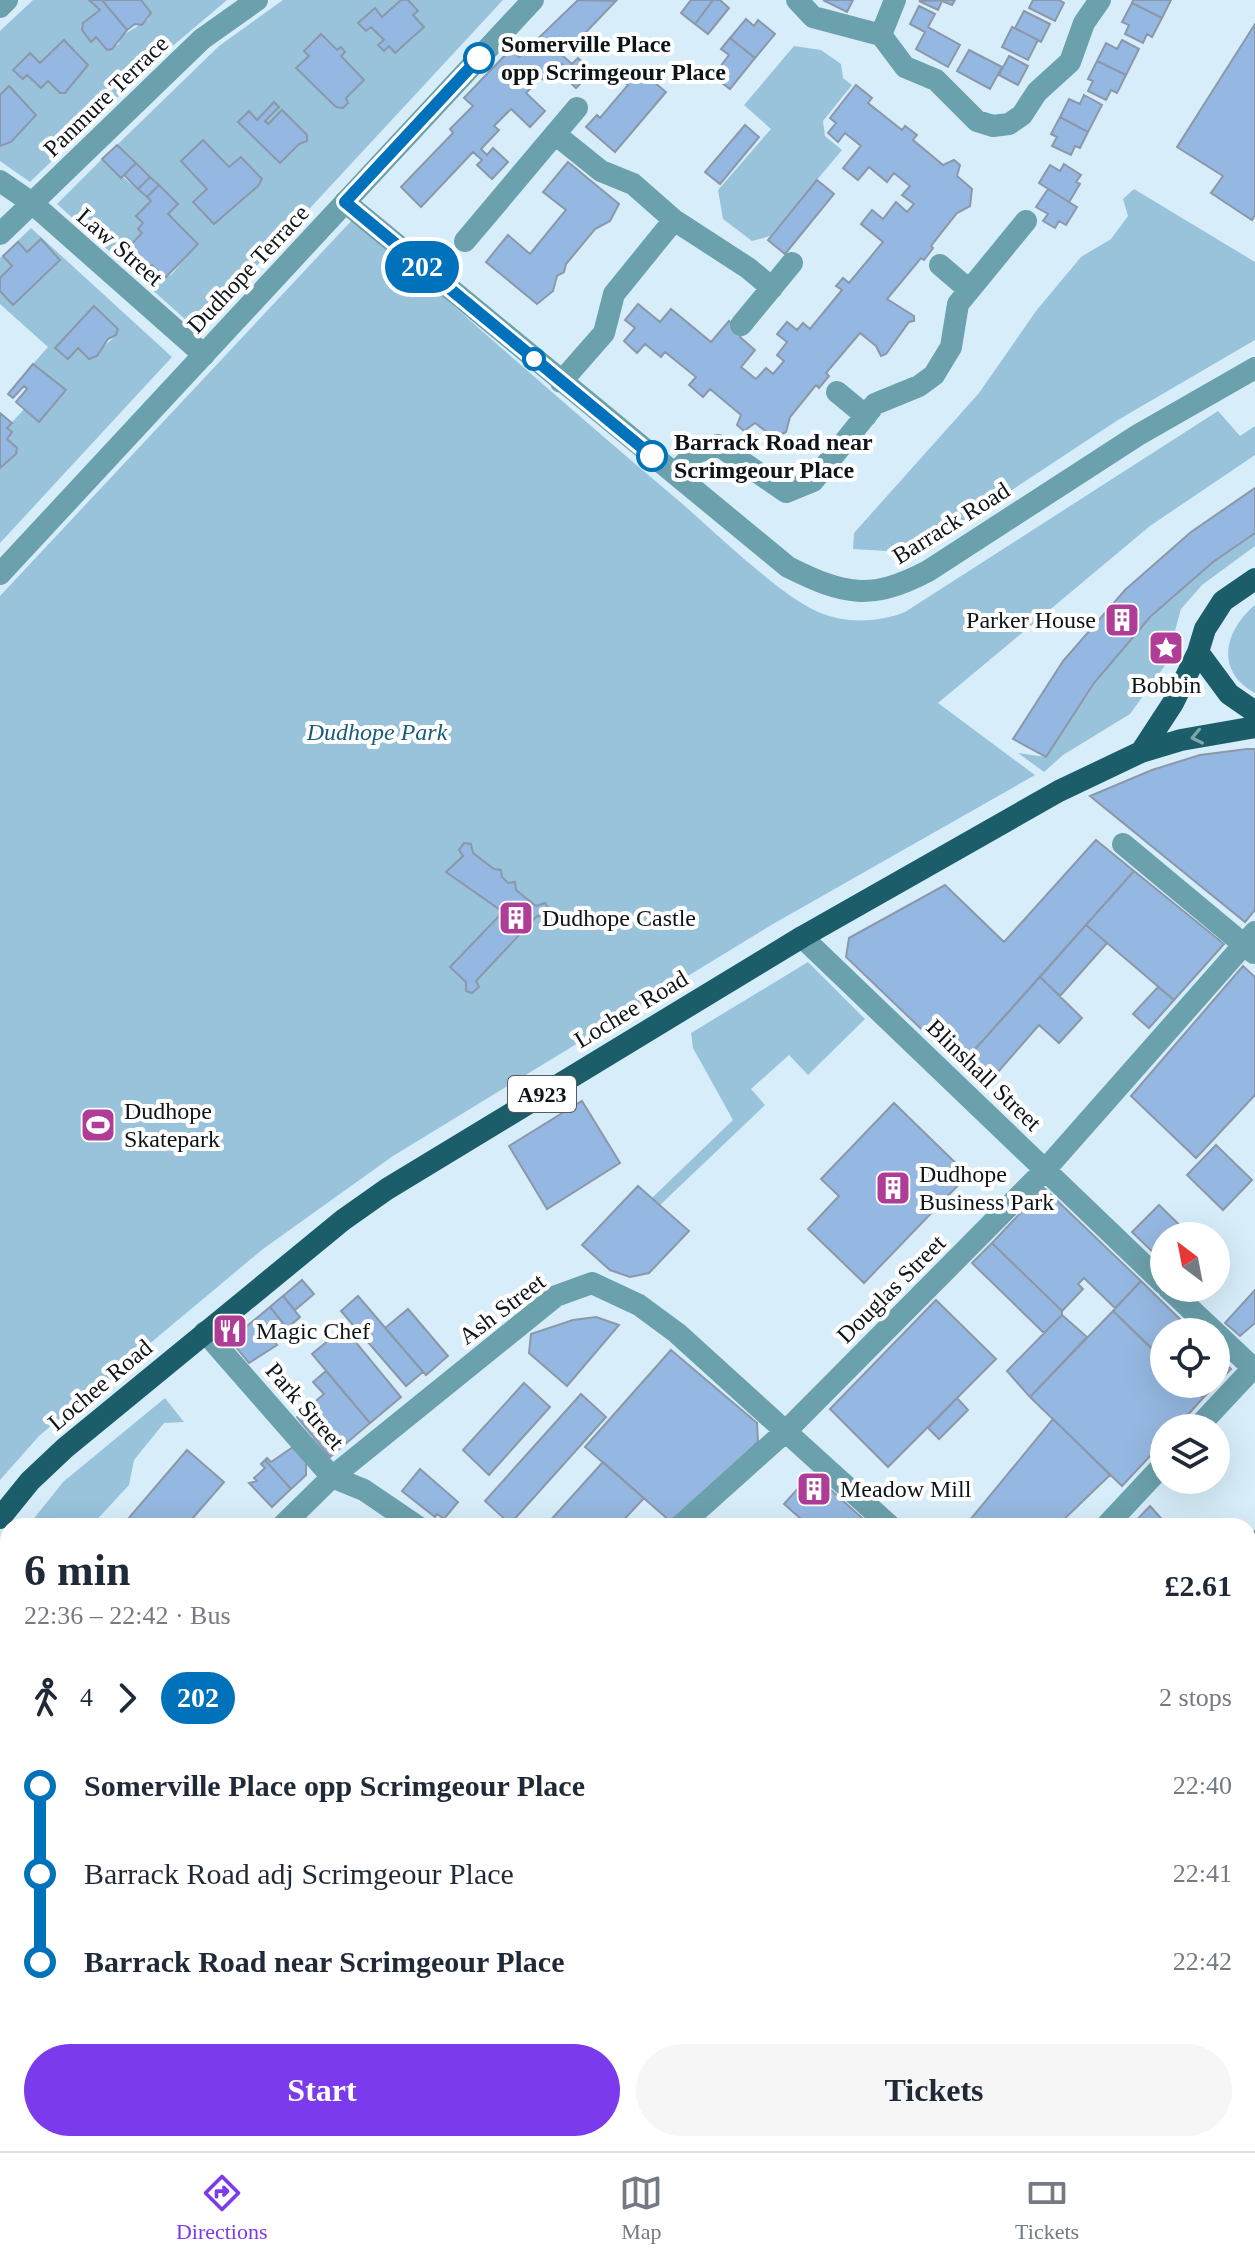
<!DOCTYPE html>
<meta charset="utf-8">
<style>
body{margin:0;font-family:"Times New Roman",serif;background:#f6f6f7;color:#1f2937;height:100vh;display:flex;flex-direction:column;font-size:30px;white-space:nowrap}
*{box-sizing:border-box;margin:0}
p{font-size:26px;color:#747a83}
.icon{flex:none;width:44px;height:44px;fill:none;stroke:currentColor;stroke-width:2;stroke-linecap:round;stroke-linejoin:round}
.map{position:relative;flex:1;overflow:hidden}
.details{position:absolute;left:0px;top:1518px;width:1256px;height:634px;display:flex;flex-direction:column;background:#fff;border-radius:24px 24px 0 0;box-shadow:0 8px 32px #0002}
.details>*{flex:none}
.badge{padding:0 16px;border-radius:26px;font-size:28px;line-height:52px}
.needle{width:52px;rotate:328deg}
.fabs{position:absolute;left:1150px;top:1222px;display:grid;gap:16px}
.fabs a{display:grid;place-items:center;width:80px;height:80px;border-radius:50%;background:#fff;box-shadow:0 8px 32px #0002;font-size:40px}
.map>.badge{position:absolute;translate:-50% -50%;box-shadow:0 0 0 4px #fff}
.legs{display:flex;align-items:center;gap:12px;height:88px;padding:0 24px;font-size:26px}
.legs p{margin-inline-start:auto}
.summary{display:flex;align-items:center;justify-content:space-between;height:136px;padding:0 24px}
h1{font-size:44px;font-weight:700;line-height:60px}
.cta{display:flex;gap:16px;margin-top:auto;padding:16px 24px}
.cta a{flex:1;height:92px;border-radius:48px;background:#7c3aed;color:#fff;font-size:32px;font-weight:700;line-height:92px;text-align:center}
.cta a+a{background:#f6f6f7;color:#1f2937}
ul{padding:0 24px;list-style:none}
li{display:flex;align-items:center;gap:28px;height:88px;font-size:30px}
li i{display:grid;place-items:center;width:12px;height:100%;margin:0 10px;background:currentColor}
li i::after{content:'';width:20px;height:20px;margin:-10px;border:6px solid;border-radius:50%;background:#fff}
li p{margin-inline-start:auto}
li:first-child i{background:linear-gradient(#0000 50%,currentColor 0)}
li:last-child i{background:linear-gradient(currentColor 50%,#0000 0)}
.dock{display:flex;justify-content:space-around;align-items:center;height:112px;border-top:2px solid #e0e1e3;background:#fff;font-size:22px;color:#747a83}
.dock a{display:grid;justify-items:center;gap:4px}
.dock .active{color:#7c3aed}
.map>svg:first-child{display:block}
.green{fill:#98c3da;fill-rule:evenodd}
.building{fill:#95b8e2;stroke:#8a98a9;stroke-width:2}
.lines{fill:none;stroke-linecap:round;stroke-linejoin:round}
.minor{stroke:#6ba1ac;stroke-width:22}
.tertiary{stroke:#6ba1ac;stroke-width:22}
.primary{stroke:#1b5e6a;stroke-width:22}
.oneway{stroke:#82a6ad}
.line-1-casing{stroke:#fff;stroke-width:18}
.line-1{stroke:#0072bc;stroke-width:12}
.stop-1-dot{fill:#fff;stroke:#0072bc;stroke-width:4}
.labels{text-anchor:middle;stroke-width:8;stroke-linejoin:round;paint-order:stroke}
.shield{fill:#fff;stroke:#565b5e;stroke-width:2}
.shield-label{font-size:22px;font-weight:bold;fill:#0d1519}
.stop-label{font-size:24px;font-weight:bold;fill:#0d1519;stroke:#fff;text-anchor:start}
.street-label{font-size:24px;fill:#0d1519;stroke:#fff}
.poi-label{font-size:24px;fill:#0d1519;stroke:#fff;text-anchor:start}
.park-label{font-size:24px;font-style:italic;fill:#185c7a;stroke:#fff}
</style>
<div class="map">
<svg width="1255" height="2151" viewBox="0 0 1255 2151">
<rect width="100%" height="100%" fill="#d7eefa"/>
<!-- green -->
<path class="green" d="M33,0H89L100,10L83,23L82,30L91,41L96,37L107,50L119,44L120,37L149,19L141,0H227L155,61L30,182L0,161V31ZM64,40L88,65L65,92L48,81L41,88L27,75L23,79L14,69L40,63Z
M283,0H401L382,17L375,9L359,23L366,31L371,27L384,40L379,45L383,51L389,46L395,53L413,15L408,0H503L197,330L57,204L102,159L151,201L136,216L143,223L138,229L142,233L125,251L145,271L152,265L165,277L171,275L198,243L168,214L177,204L117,145L219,46ZM274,103L278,108L265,122L268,124L282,110L307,142L299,144L279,163L238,122L249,112L257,120Z
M794,46L821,50L841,64L843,78L852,85L823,121L825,136L842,150L770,236L752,241L723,219L718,190L771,129L744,105Z
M1134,189L1255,262V340L1118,420L927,546L903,552L853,549L854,533L979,393L1036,311L1081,257L1111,239L1128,216L1123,199Z
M354,218C461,313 569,408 679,501C715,532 776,592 816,611C844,624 877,623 905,612L1218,411L1240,436L1255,426V455L1150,526L938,703L1035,775L773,924L393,1156L263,1249L39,1436L0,1480V596Z
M31,228L172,357L0,543V468L15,454L17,448L7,439L12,432L7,428L24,409L39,422L66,390L33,364L48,347L0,304V258ZM94,307L118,329L116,335C107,345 98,350 90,359L78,348L68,359L56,348Z
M1255,533V546L1202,585L1181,609L1166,664L1130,714L1063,755L1044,772L1018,753L1046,757C1099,667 1166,588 1255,533Z
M1255,605V693C1214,671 1225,630 1255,605Z
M808,962L865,1019L808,1075L789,1055L751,1089L765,1105L660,1205L652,1198L656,1194L733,1120L693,1048L691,1033Z
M165,1398L184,1422L164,1423L134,1460L129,1485L91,1526H28L63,1482Z
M8,1550V1650L0,1643V1560Z"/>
<!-- building -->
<path class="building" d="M89,0H102L127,30L112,49L107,50L96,37L91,42L82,30L83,23L100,10Z
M102,0H141L151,13L142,25L135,24L127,30Z
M401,0H408L418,11L413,15L424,27L395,53L389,46L384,51L378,45L384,40L371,27L366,31L358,23L375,8L382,17Z
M578,0L616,1L563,56L572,64L578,58L592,72L576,88L562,74L567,69L562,64L545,81L541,78L526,93L545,111L530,127L511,109L494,126L499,130L481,149L487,155L493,148L508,162L492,179L477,165L482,160L473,152L421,207L401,187L453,133L450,129L473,106L464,98L511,49L519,57Z
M691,0H713L695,24L681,13Z
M713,0H720L729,8L708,34L695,24Z
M823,0H853L847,12Z
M955,0L952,5L942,1L938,10L919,1Z
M1033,0H1059L1064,3L1055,21L1029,8Z
M1133,0H1171L1162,18L1132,3Z
M1132,3L1162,18L1152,37L1147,34L1143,43L1125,34L1129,25L1122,22Z
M919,6L935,14L928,27L960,45L948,67L916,49L925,32L910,24Z
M1024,11L1050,24L1041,42L1015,28Z
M746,19L754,26L758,20L775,34L755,58L730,38Z
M1255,24V215L1252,220L1211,193L1223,176L1177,147Z
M1012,27L1038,40L1028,60L1002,47Z
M321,34L337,50L341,47L345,52L341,56L364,80L346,98L348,103L343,108L336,107L296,68L309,56L304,51Z
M730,38L755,58L730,89L713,76L729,55L721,49Z
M64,40L88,65L65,93H60L48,81L41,88L27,75L23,79L13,70L30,53L40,63Z
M1122,40L1139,49L1126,75L1097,61L1106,43L1117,49Z
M969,50L1002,67L990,89L957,71Z
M1009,56L1028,66L1018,85L999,75Z
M1097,61L1126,75L1117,93L1111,90L1106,100L1088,91L1093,81L1088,79Z
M636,67L666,92L615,152L586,127L597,115L600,118L628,85L623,81Z
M856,85L872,98L868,103L902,130L905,126L917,135L913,140L943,165L954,160L960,165L957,176L972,189L970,206L957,213L931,246L933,248L924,260L921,258L887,299L914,316V321L909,322L886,354L881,356L876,346L860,333L826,373L829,376L819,388L816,385L790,417L786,432L778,436L774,432L772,436L755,423L744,431L737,425L741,415L710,389L703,397L689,385L696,377L665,352L661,357L645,344L637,353L624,341L635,328L625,320L638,304L660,322L671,309L711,342L729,321L743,333L740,337L755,350L741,367L756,379L766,368L773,374L784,361L777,355L787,342L777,334L787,322L797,330L803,323L810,329L842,290L836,286L843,278L849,283L883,242L861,224L872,210L883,219L896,202L907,212L914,204L902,195L910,186L894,173L887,182L869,167L858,180L843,168L861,146L845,133L838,142L828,133L836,123L830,118Z
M9,86L36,115L11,142L0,146V95Z
M1084,95L1102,105L1088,132L1060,117L1069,99L1080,104Z
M274,102L279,107L265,121L268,124L282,110L307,135V141L299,144L280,163L238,122L249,111L257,120Z
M1060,117L1088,132L1080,148L1075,146L1071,155L1052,146L1057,137L1051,134Z
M745,125L759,137L720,184L705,172Z
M203,140L229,167L241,157L262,179L258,186L214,224L193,202L207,189L181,161Z
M117,145L136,163L121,178L102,159Z
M568,162L619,204L610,221L595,229L566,264L564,272L557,276L553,291L537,304L486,262L508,235L530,254L566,210L543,192Z
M136,163L150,177L138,189L124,175Z
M1064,164L1081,175L1076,182L1080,184L1069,202L1039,183L1050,165L1060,171Z
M150,177L159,185L147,197L138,189Z
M817,180L834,194L785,254L768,240Z
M159,185L178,204L168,214L198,244L165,278L152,265L146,272L125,251L142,233L138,229L143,223L136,216L151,201L147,197Z
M1048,189L1077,207L1066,225L1059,221L1055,228L1043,221L1048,214L1036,207Z
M41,239L60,260L13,305L0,291V278L12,266L3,256L18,242L27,252Z
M94,306L118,329L116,335L108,339L97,356L89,359L78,348L68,359L55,348Z
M33,364L66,390L39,422L16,402L27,389L24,386L13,398L8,394Z
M0,413L12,423L7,428L12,432L7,439L17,448L16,454L0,468Z
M1255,488V533L1213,562L1151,616L1094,683L1046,757L1013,739L1063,661L1125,590L1191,532Z
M1247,749H1255V910L1245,922L1090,796L1152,770L1200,755Z
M1096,840L1134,871L960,1066L846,957L849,938L945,885L1004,942Z
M464,843L471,844L473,853L494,869L501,870L502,877L508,883L515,882L516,890L536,906L545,903L551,911L547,918L537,916L476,981L479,987L472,993L466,991V982L450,967L503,912L446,872L463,856L459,850Z
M1134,871L1224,944L1174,1000L1086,925Z
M1086,925L1107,943L1060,996L1040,977Z
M1243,966L1255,977V1095L1196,1158L1131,1096Z
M1040,977L1082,1018L1059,1043L1039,1025L984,1088L960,1066Z
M1158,987L1174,1000L1149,1028L1133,1014Z
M582,1101L620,1163L547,1209L509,1146Z
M894,1103L968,1175L864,1283L808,1229L839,1196L821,1179Z
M1216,1145L1252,1180L1223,1210L1187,1175Z
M638,1186L689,1231L649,1273L630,1277L610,1270L582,1245Z
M1044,1188L1141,1281L1115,1308L1084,1278L1078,1284L1083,1289L1062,1311L992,1243Z
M1159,1205L1191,1236H1164V1263L1132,1232Z
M992,1243L1062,1311V1315L1044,1333L972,1263Z
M302,1280L314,1294L295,1310L283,1296Z
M1141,1281L1189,1328L1185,1332H1164L1161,1357L1113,1311Z
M1255,1290V1323L1240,1336L1225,1323Z
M283,1296L300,1317L287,1328L270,1307Z
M358,1296L423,1372L406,1386L341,1311Z
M936,1300L996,1359L888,1467L830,1409Z
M270,1307L289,1330L275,1342L277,1345L249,1363L230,1340Z
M408,1309L448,1356L426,1375L385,1328Z
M1113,1311L1164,1361V1384H1188L1203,1398L1176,1428H1164V1441L1122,1486L1030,1397Z
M1062,1315L1087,1337L1030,1397L1007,1371Z
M596,1317L619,1325L567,1386L529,1353L531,1334L573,1320Z
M344,1328L401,1397L370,1423L312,1354Z
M671,1350L757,1423L758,1442L671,1522L585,1447Z
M1216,1354L1231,1369L1203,1398L1188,1384H1216Z
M326,1371L370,1423L330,1457L297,1417L324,1394L313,1382Z
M524,1383L550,1407L489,1475L463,1450Z
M581,1394L606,1417L510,1524L485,1501Z
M957,1398L968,1410L939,1439L928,1428Z
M1053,1419L1110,1475L1057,1526H965Z
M293,1447L306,1461V1475L291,1489L265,1460L267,1458L271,1462Z
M187,1450L224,1482L186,1526H122Z
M265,1460L291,1489L272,1507L249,1483L257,1481L254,1478L265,1468L261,1464Z
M603,1462L644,1498L618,1526H551L548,1523Z
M420,1469L458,1502L444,1519L437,1514L435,1517L402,1491Z
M812,1473L871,1526H809L784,1504Z
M1150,1506L1168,1526H1131Z
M1255,1531V1622L1248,1614V1536Z
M1255,1625V1843L1248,1834V1631Z
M0,1754L8,1761V1785L0,1794Z
M8,1852V1935L4,1940L0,1937V1861Z
M1255,1951V2002L1248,2007V1957Z
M18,2144H56L53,2151H15Z
M222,2144H295L298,2151H177Z
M852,2144H895L899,2151H840Z
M895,2144H1029L1031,2147L1023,2151H899Z
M1187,2144H1203L1210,2151H1180Z"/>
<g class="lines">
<!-- minor -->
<path class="minor" d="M797,0L813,17L881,35
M0,7L7,0
M881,35L905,67L936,80L977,121L993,126L1009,124L1022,115L1037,92L1070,62L1084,23L1100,0
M881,35L895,0
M555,134L601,171L633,184L674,220L614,294L604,333L561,382
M0,181L32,203L204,355
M345,202L788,567C844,595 871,601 928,571L1138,435L1255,368
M674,220L748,268L772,288
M0,234L202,39L257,0
M465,241L577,108
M940,265L968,289
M741,325L792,263
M837,392L866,416
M675,474L693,454L718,445L786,492L813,481L875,404L919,386L934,375L951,347L958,304L1026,221
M1123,844L1254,953
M802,937L1164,1284
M1168,1288L1215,1332
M205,1332L332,1477L364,1490L417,1526
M1216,1333L1255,1370
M1197,1428L1255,1366
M282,1526L332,1477L556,1296L592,1283L639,1305L677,1333L890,1526
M680,1526L786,1431L1044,1171L1255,932
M1106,1526L1164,1464
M1248,1873L1255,1880
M0,2046L8,2047
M811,2144L816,2151
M3,2151L8,2138
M602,2151V2144
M782,2151L785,2144
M1065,2151L1079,2144
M1145,2151L1152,2144"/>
<!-- tertiary -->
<path class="tertiary" d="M0,574L533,0
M1248,1928L1255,1922
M452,2151L490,2144"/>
<!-- primary -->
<path class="primary" d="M1198,652L1229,694L1255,712
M1141,752L1173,703L1198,652L1205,629L1223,601L1255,579
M0,1518L30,1481L65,1448L343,1220L387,1189L802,937L1059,791L1141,752L1181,740L1255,727"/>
</g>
<!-- one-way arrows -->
<defs><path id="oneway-chevron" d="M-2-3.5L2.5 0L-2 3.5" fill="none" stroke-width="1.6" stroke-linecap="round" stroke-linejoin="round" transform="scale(2)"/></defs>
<use class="oneway" href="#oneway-chevron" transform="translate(1197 737) rotate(168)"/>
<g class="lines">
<defs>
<path id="line-1" d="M479,58L345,202L652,456"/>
</defs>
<!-- line-1 casing -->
<use href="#line-1" class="line-1-casing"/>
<!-- line-1 -->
<use href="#line-1" class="line-1"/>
</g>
<!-- icons -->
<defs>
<symbol id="building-square" viewBox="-11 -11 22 22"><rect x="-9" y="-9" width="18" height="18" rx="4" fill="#af3c96" stroke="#fff"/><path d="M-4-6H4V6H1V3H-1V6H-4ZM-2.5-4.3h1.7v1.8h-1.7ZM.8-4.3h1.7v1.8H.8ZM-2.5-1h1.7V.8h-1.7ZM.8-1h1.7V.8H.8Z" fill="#fff"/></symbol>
<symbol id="sight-square" viewBox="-11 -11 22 22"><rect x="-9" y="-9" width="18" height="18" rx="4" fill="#af3c96" stroke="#fff"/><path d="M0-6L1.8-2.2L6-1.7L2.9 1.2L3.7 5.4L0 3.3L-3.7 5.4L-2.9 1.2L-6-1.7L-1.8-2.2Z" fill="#fff"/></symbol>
<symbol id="stadium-square" viewBox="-11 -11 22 22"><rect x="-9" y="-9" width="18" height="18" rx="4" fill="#af3c96" stroke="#fff"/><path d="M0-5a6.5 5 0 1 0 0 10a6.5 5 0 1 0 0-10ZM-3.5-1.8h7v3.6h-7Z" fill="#fff"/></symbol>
<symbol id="restaurant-square" viewBox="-11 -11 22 22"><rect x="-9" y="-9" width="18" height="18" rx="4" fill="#af3c96" stroke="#fff"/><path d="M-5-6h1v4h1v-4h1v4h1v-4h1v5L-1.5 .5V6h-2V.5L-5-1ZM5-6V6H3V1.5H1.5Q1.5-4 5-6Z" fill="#fff"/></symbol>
</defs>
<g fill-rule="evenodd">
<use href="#building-square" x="1102" y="600" width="40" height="40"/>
<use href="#sight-square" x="1146" y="628" width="40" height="40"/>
<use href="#building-square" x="496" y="898" width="40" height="40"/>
<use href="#stadium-square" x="78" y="1105" width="40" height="40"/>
<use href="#building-square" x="873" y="1168" width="40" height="40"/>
<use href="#restaurant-square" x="210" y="1311" width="40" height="40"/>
<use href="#building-square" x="794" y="1469" width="40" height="40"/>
</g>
<!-- markers -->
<g class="stop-1-dot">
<circle cx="479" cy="58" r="14"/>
<circle cx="534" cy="359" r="10"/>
<circle cx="652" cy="456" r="14"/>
</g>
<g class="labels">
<!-- shield labels -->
<rect class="shield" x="508" y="1076" width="68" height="36" rx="6"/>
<g class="shield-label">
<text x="542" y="1102">A923</text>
</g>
<!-- stop labels -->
<g class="stop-label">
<text x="501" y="52">Somerville Place<tspan x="501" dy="28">opp Scrimgeour Place</tspan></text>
<text x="674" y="450">Barrack Road near<tspan x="674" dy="28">Scrimgeour Place</tspan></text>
</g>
<!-- street labels -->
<g class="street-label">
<text transform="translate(106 96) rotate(-44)" y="8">Panmure Terrace</text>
<text transform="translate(120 247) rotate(41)" y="8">Law Street</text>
<text transform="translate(248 269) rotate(-47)" y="8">Dudhope Terrace</text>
<text transform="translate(951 523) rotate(-32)" y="8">Barrack Road</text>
<text transform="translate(631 1009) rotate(-31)" y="8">Lochee Road</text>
<text transform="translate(984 1075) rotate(44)" y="8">Blinshall Street</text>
<text transform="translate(891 1289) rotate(-45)" y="8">Douglas Street</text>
<text transform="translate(502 1309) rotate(-37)" y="8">Ash Street</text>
<text transform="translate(100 1385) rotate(-40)" y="8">Lochee Road</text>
<text transform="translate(305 1406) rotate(49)" y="8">Park Street</text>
</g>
<!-- poi labels -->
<g class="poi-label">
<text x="1096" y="628" text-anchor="end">Parker House</text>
<text x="1166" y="693" text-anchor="middle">Bobbin</text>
<text x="542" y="926">Dudhope Castle</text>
<text x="124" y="1119">Dudhope<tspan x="124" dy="28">Skatepark</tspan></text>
<text x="919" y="1182">Dudhope<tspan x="919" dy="28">Business Park</tspan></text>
<text x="256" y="1339">Magic Chef</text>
<text x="840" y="1497">Meadow Mill</text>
</g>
<!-- park labels -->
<g class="park-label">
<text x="377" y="740">Dudhope Park</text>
</g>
</g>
</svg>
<div class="fabs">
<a><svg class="needle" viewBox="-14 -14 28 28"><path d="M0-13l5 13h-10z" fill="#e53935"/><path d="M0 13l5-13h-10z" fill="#747a83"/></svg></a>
<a><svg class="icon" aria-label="locate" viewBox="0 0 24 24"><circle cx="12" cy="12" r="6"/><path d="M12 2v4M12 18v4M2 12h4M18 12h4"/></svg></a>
<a><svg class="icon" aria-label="layers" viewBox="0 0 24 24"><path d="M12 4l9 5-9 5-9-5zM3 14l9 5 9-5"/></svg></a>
</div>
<b class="badge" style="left:422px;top:267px;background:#0072bc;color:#fff">202</b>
<section class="details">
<div class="summary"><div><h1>6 min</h1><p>22:36 – 22:42 · Bus</p></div><b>£2.61</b></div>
<div class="legs"><svg class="icon" aria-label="walk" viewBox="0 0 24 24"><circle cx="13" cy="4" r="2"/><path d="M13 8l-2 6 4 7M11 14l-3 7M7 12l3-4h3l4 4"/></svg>4<svg class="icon" aria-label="forward" viewBox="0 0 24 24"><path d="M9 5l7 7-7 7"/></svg><b class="badge" style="background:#0072bc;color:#fff">202</b><p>2 stops</p></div>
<ul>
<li><i style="color:#0072bc"></i><b>Somerville Place opp Scrimgeour Place</b><p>22:40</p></li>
<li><i style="color:#0072bc"></i><span>Barrack Road adj Scrimgeour Place</span><p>22:41</p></li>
<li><i style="color:#0072bc"></i><b>Barrack Road near Scrimgeour Place</b><p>22:42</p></li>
</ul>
<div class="cta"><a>Start</a><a>Tickets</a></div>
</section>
</div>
<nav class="dock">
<a class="active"><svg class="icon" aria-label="directions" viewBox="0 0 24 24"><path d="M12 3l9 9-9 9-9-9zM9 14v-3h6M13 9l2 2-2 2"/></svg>Directions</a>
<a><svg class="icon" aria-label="map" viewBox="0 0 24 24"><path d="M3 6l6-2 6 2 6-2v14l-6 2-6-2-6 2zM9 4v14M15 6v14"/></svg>Map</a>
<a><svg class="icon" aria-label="tickets" viewBox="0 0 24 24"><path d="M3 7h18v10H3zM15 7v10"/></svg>Tickets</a>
</nav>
